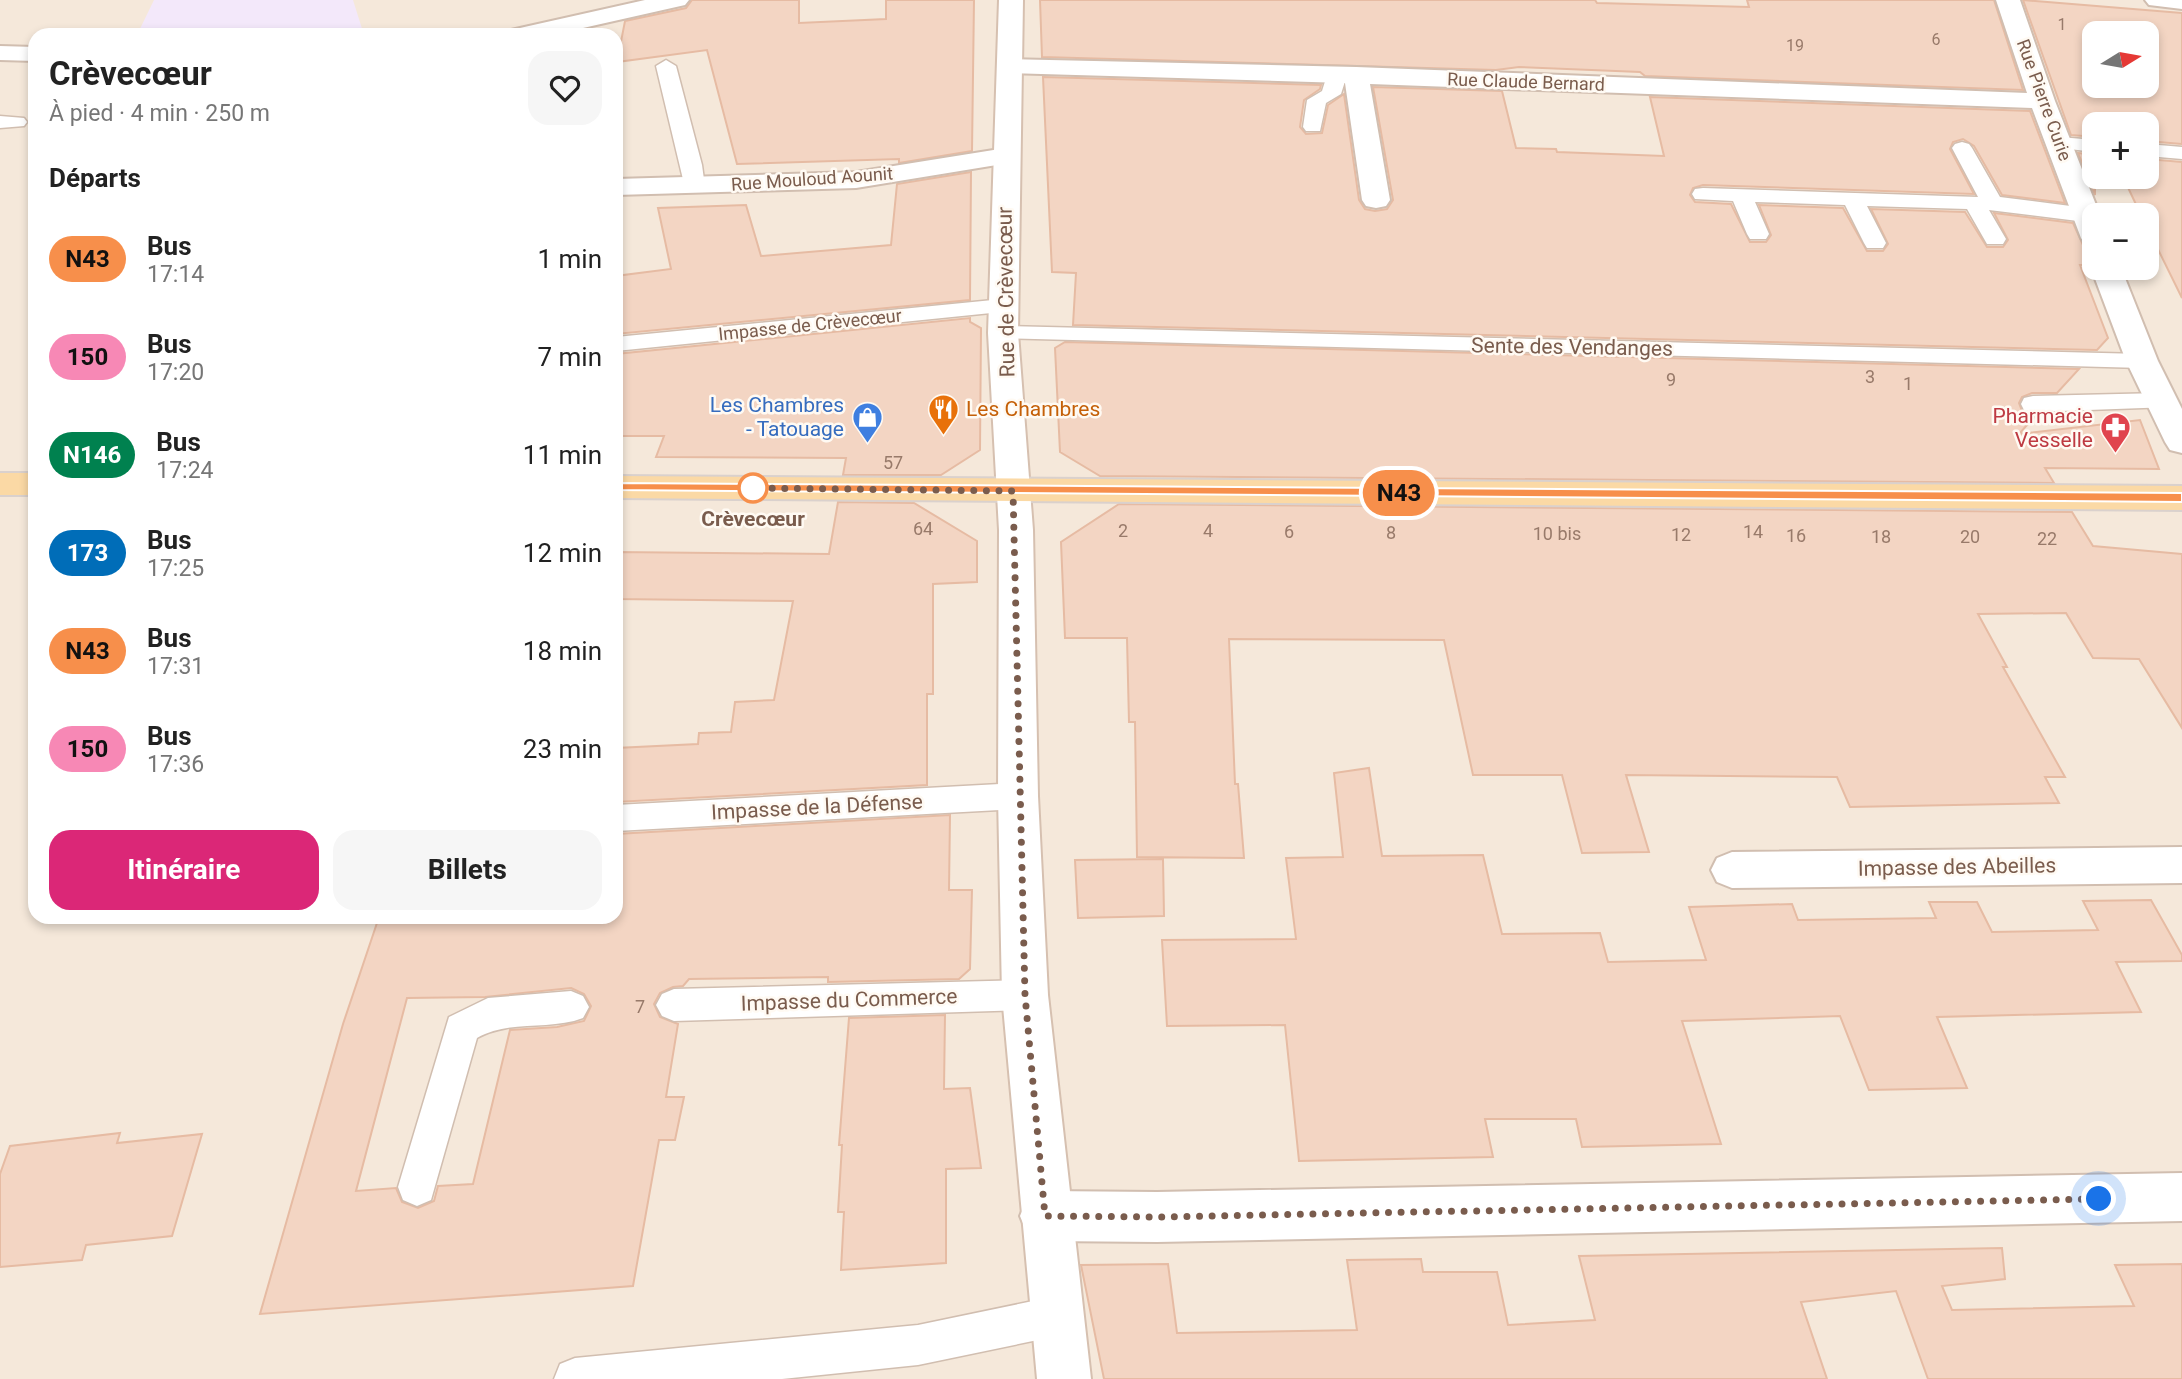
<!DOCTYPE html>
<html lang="fr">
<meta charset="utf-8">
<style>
body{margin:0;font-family:Roboto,sans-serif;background:#f6f6f6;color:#222;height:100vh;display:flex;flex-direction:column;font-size:26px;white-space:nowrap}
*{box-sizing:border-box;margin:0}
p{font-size:23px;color:#767676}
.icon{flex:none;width:38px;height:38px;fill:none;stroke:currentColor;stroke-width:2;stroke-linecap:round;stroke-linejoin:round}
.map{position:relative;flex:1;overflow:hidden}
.drawer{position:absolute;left:28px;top:28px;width:595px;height:896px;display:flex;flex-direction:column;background:#fff;border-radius:21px;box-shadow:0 4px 10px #0003}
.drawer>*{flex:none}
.badge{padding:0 14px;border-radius:23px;font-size:24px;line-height:46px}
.needle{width:46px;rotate:79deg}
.controls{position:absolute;left:2082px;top:21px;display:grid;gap:14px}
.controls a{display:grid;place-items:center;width:77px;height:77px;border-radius:14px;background:#fff;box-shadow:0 4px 10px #0003;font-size:35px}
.you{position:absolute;width:35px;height:35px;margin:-18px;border:5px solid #fff;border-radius:50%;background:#1a73e8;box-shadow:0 0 0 10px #1a73e833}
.map>.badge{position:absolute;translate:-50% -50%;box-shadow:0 0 0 4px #fff}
h2{padding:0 21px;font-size:26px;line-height:63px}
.round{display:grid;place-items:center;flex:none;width:74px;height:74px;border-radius:21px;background:#f6f6f6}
.overview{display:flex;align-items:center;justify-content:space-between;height:119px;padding:0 21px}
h1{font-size:33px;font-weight:700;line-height:52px}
.button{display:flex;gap:14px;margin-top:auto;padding:14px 21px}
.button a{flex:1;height:80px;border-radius:21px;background:#db2777;color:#fff;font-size:28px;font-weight:700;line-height:80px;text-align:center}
.button a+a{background:#f6f6f6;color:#222}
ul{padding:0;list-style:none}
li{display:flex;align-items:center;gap:21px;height:98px;padding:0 21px}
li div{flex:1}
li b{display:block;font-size:26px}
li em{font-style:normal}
li .badge{min-width:77px;font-weight:700;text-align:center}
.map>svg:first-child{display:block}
.residential{fill:#f5e8da;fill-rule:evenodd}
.education{fill:#f3e8fa}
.building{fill:#f3d5c3;stroke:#e6bba3;stroke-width:2;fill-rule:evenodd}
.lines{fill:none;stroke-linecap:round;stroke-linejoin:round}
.lane-casing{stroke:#d1beb0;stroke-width:3}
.street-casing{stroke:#d1beb0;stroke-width:4}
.secondary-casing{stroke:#d6c0b0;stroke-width:4}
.primary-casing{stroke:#dad1cd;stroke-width:4}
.lane{fill:#fff;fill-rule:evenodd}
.street{fill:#fff;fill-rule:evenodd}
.secondary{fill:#fff;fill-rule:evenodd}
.primary{fill:#fbd9a5;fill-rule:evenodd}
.line{fill:#f78f4b;stroke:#fff;stroke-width:2}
.walk{stroke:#7a5c4d;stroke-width:7;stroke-dasharray:0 12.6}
.stop-dot{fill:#fff;stroke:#f78f4b;stroke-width:3.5}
.labels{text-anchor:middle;stroke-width:5;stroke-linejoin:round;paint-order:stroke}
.far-number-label{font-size:16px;fill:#987a6a}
.far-street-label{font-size:18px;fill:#7a5c4d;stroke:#fffaf3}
.number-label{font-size:18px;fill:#987a6a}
.street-label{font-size:21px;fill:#7a5c4d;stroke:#fffaf3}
.shop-label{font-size:21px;fill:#366cbe;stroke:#fffaf3;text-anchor:end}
.food-label{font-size:21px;fill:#c56008;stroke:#fffaf3;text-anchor:start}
.health-label{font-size:21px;fill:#be3a42;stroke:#fffaf3;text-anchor:end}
.stop-label{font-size:21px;font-weight:bold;fill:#7a5c4d;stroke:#fffaf3}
</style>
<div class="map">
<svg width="2182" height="1379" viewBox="0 0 2182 1379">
<rect width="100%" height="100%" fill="#fdf6ec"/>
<!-- residential -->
<path class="residential" d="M0,0H2182V1379H0ZM2095,33H2147V86H2095ZM35,35H616V917H35ZM2095,124H2147V177H2095ZM2095,215H2147V268H2095Z"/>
<!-- education -->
<path class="education" d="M154,0H353L364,35H137Z"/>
<!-- building -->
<path class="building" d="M692,0H799V23L886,19V0H974L972,151L899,163V159L737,164L707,50L617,62L625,21L686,8Z
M1040,0H1595L1597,3L1749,7L1747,0H1994L2023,90L1645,76L1640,72L1519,67L1496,70L1042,57Z
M2023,0L2182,13V144L2147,141V124H2097L2095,120V137L2071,135ZM2095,33H2147V86H2095Z
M1043,77L1321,85L1320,89L1304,100L1300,127L1306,134L1322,133L1328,105L1344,94L1359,200L1365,209L1375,211L1387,209L1393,200L1373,87L1502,91L1516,148L1556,149L1557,152L1664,156L1650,97L2030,111L2065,203L2002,195L1974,146L1963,139L1953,142L1950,149L1974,194L1703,185L1693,188L1690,195L1695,202L1731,204L1750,242H1766L1771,235L1759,205L1843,208L1867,251H1883L1888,244L1871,209L1965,212L1987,247H2003L2008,240L1994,213L2073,223L2083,245L2095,249V260L2090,265H2080L2108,338L2097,350L1073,325L1076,273L1052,272Z
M2078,153L2095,155V195Z
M2147,159L2182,162V298L2147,227V215H2141L2123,177H2147Z
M971,172L970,300L616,334V276L671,269L658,208L746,205L761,256L891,245L897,184Z
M970,318V322L981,328L980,450L941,475H843L846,458L656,457L664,436H616V354Z
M1065,342L2079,369L2057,393H2032L2022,397L2019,403L2022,411L2037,414L2019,434L2140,420L2159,469L2045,468L2054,483L1100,476L1060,452L1055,348Z
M838,502L914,503L977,541V582L933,584V694H927V785L616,802V748L698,744L699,733L731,732L735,702L774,700L793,601L616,599V552L829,554Z
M1119,504L2072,512L2093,546L2182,554V728L2139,659L2093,658L2066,613L1978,614L2007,667H2003L2065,777H2045L2059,803L1850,807L1837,777L1626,775L1649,852L1582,853L1562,775H1473L1444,640L1229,639L1235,784H1238L1244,858L1137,857L1135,722H1129L1127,638H1065L1061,542Z
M1369,768L1382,856L1483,855L1502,934L1600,933L1608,962L1706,960L1689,907L1792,904L1798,920L1936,918L1929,902H1977L1992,932L2098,930L2083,901L2151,900L2182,955V961L2116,962L2141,1012L1937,1017L1967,1088L1869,1090L1840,1016L1682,1021L1721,1144L1582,1147L1576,1119H1485L1493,1157L1299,1161L1285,1025L1167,1026L1162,940L1296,939L1286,858L1343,857L1334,773Z
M950,815L949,890H972L970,969L959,979L828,982V977L689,979L683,986L673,987L660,993L654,1004L660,1017L678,1024L666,1097H684L675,1140H659L633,1286L260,1314L343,1024L379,917H616V834ZM571,988L584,994L591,1006L584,1021L557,1027L510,1030L473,1184L438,1186L434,1201L418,1208L402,1202L396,1188L356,1191L407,998L485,997Z
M1163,859L1164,916L1078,918L1075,860Z
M945,1015L944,1089L970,1088L981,1168L946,1169V1263L841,1270L844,1212H838L842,1145H839L849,1018Z
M120,1133L117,1143L202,1134L172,1236L86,1245L82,1260L0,1267V1174L10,1146Z
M2002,1248L2005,1279L1942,1286L1952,1310L2134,1306L2115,1265L2182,1264V1379H1928L1896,1291L1801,1302L1827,1379H1104L1081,1265L1168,1264L1177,1333L1357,1330L1347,1260L1421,1259L1423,1272H1497L1508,1325L1595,1320L1579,1256Z"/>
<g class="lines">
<defs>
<path id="lane" d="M666,60L676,66L702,165L705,187L702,192H686L656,66Z
M1337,69L1347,75L1341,94L1326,103L1320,131H1306L1303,127L1307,100L1322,91L1327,75Z
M0,116L24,118L27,122L24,126L0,128Z
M2059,137L2095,140V152L2052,147L2049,143L2052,139Z
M1962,142L1969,144L1972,148L2000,197L2086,208L2094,210L2097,215L2094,220L2086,222L1989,210L2006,239L2003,244H1987L1967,209L1867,206L1886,243L1883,248H1867L1864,243L1845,205L1755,202L1769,234L1766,239H1750L1747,234L1733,201L1695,199L1692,194L1695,189L1703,188L1978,197L1952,148L1955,144Z
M2147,144L2182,147V159L2147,156Z
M1003,299L1011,301L1015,306L1011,311L616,351V337Z
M1003,326L2142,354L2151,356L2154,361L2151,366L2142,368L995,338L991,333L995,328Z
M2162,393L2171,395L2174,401L2171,407L2033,412L2024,410L2021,404L2024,398L2033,396Z
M1018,783L1029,787L1034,796L1029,805L1018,809L616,831V805Z
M1025,980L1037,984L1042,995L1037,1006L1025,1010L674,1021L662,1016L656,1005L662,994L674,989Z
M571,991L583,996L589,1007L583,1018C549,1031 511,1019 477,1038L431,1200L417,1206L403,1200L398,1187L449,1017L488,998Z
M1057,1296L1071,1302L1077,1316L1071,1330L1057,1336L918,1365L782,1379H554L560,1364L575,1358L918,1325Z"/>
<path id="street" d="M645,0H689L685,5L552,35H508L511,30Z
M1996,0H2020L2055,101L2100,215H2095V247L2085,244L2081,238L2032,108L1370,84L1390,200L1386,206L1376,208L1366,206L1362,200L1345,83L1009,73L1000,71L997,66L1000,61L1009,59L1356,67L2027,93Z
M2145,0H2182V9L2149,5Z
M0,46L35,47V61L0,60Z
M1006,148L1015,150L1019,156L1015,162L856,188L616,195V179L856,172Z
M2095,263V268H2121L2158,361L2182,409V453L2170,450L2165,442L2126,361L2091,268Z
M2182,847V883L1732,888L1717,882L1711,870L1717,858L1732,852Z
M2182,1173V1221L1157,1242L1045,1241L1027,1233L1020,1216L1027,1199L1045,1191L1157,1192Z"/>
<path id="secondary" d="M999,0H1023L1018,333L1033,530L1038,796L1048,995L1091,1379H1037L1002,995L998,796L999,530L988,333Z"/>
<path id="primary" d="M0,473H35V495H0Z
M616,476L2182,486V510L616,498Z"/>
</defs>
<!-- lane casing -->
<use href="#lane" class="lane-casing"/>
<!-- street casing -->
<use href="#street" class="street-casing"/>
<!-- secondary casing -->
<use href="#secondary" class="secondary-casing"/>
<!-- primary casing -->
<use href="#primary" class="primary-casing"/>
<!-- lane -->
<use href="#lane" class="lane"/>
<!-- street -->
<use href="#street" class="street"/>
<!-- secondary -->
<use href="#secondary" class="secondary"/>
<!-- primary -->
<use href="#primary" class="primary"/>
</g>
<!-- line -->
<path class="line" d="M616,483L2182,493V502L612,490L610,487Z"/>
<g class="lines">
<!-- walk -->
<path class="walk" d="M753,488H750L1013,491L1025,995L1045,1216L1157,1217L2099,1199"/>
</g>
<!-- icons -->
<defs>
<symbol id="restaurant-pin" viewBox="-11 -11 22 30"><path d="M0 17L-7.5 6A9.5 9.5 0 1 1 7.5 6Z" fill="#e8710a" stroke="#fffaf3"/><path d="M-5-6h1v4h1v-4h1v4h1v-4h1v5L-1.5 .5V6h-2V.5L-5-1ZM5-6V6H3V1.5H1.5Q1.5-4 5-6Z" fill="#fff"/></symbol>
<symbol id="shop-pin" viewBox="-11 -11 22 30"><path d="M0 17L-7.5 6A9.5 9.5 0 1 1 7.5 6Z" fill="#3f7fe0" stroke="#fffaf3"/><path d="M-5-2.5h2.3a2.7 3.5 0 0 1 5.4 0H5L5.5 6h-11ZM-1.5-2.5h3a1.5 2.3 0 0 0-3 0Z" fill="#fff"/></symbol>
<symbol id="pharmacy-pin" viewBox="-11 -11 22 30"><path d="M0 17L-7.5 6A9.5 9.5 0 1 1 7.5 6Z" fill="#e0444e" stroke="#fffaf3"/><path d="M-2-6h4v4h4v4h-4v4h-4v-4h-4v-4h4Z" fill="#fff"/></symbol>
</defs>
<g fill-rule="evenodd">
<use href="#restaurant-pin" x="926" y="392" width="35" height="47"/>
<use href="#shop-pin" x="850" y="400" width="35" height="47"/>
<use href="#pharmacy-pin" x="2098" y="410" width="35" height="47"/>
</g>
<!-- markers -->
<circle class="stop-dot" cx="753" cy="488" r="14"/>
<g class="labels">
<!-- far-number labels -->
<g class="far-number-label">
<text x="2062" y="30">1</text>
<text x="1936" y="45">6</text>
<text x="1795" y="51">19</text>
</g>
<!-- far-street labels -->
<g class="far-street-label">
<text transform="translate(1526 82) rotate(2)" y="6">Rue Claude Bernard</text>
<text transform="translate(2044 100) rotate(70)" y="6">Rue Pierre Curie</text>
<text transform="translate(812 179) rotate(-4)" y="6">Rue Mouloud Aounit</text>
<text transform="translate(810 325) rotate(-6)" y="6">Impasse de Crèvecœur</text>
</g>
<!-- number labels -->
<g class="number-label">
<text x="1870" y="383">3</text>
<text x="1671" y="386">9</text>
<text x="1908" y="390">1</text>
<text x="893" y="469">57</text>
<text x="923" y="535">64</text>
<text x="1123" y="537">2</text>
<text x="1208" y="537">4</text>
<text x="1289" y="538">6</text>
<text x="1753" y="538">14</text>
<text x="1391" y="539">8</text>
<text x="1557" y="540">10 bis</text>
<text x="1681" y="541">12</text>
<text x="1796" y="542">16</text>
<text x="1881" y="543">18</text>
<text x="1970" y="543">20</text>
<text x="2047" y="545">22</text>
<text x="640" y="1013">7</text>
</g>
<!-- street labels -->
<g class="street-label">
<text transform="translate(1006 292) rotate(-91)" y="7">Rue de Crèvecœur</text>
<text transform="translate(1572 347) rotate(1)" y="7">Sente des Vendanges</text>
<text transform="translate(817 807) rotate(-3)" y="7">Impasse de la Défense</text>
<text transform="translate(1957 867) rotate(-1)" y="7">Impasse des Abeilles</text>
<text transform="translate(849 1000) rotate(-2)" y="7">Impasse du Commerce</text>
</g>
<!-- shop labels -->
<g class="shop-label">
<text x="844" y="412">Les Chambres<tspan x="844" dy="24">- Tatouage</tspan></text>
</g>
<!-- food labels -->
<g class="food-label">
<text x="966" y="416">Les Chambres</text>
</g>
<!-- health labels -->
<g class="health-label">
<text x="2093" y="423">Pharmacie<tspan x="2093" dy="24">Vesselle</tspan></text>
</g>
<!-- stop labels -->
<g class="stop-label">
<text x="753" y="526">Crèvecœur</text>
</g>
</g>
</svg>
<div class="controls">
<a><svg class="needle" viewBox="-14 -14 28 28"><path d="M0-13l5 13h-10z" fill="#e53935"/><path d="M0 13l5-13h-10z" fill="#767676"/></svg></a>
<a>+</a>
<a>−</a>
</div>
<div class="you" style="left:2099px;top:1199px"></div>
<b class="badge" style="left:1399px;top:493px;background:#f78f4b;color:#111">N43</b>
<section class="drawer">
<div class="overview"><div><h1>Crèvecœur</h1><p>À pied · 4 min · 250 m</p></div><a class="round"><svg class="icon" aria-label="heart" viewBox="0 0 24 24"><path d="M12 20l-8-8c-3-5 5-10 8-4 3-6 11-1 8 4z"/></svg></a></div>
<h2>Départs</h2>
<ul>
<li><span class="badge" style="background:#f78f4b;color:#111">N43</span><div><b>Bus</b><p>17:14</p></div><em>1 min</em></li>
<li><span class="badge" style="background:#f788b5;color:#111">150</span><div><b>Bus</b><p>17:20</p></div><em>7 min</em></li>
<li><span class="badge" style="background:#00814f;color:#fff">N146</span><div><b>Bus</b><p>17:24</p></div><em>11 min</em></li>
<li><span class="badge" style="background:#006db8;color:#fff">173</span><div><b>Bus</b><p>17:25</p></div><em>12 min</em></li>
<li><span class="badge" style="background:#f78f4b;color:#111">N43</span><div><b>Bus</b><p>17:31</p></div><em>18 min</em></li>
<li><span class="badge" style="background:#f788b5;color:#111">150</span><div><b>Bus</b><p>17:36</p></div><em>23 min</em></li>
</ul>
<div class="button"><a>Itinéraire</a><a>Billets</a></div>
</section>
</div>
